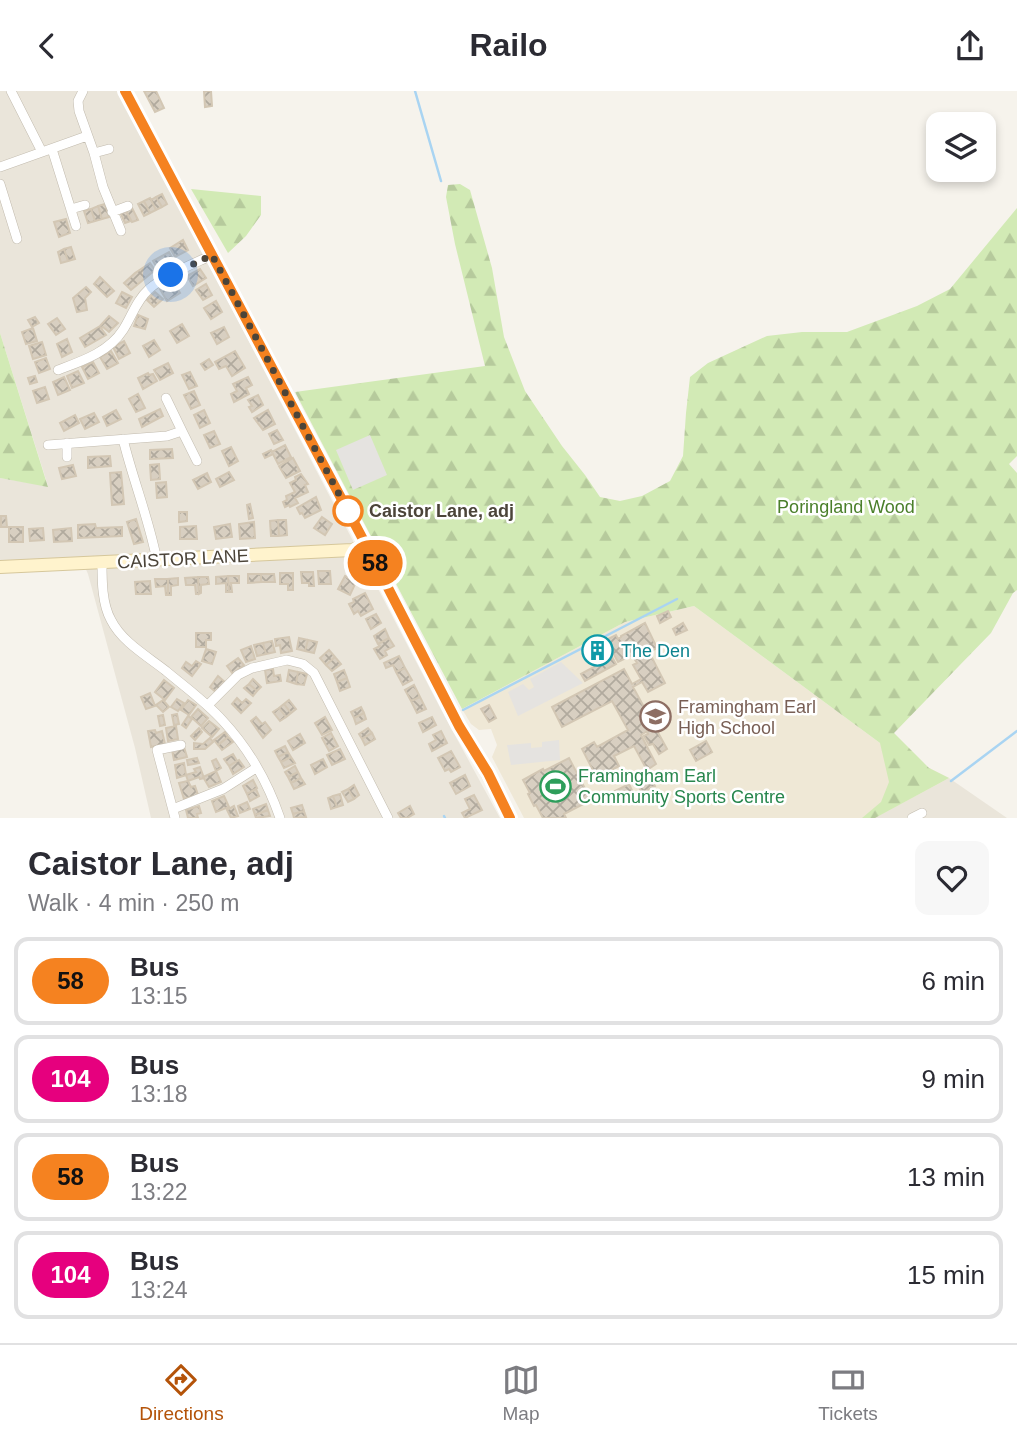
<!DOCTYPE html>
<meta charset="utf-8">
<style>
body{margin:0;font-family:Arial,sans-serif;background:#f7f7f7;color:#2b2b33;height:100vh;display:flex;flex-direction:column;font-size:26px;white-space:nowrap}
*{box-sizing:border-box;margin:0}
p{font-size:23px;color:#7c7c81}
.icon{flex:none;width:38px;height:38px;fill:none;stroke:currentColor;stroke-width:2;stroke-linecap:round;stroke-linejoin:round}
.map{position:relative;height:727px;overflow:hidden}
.details{display:flex;flex-direction:column;background:#fff;flex:1}
.details>*{flex:none}
.badge{padding:0 14px;border-radius:23px;font-size:24px;line-height:46px}
.fabs{position:absolute;left:926px;top:21px;display:grid;gap:14px}
.fabs a{display:grid;place-items:center;width:70px;height:70px;border-radius:14px;background:#fff;box-shadow:0 4px 10px #0003;font-size:35px}
.you{position:absolute;width:35px;height:35px;margin:-18px;border:5px solid #fff;border-radius:50%;background:#1a73e8;box-shadow:0 0 0 10px #1a73e833}
.map>.badge{position:absolute;translate:-50% -50%;box-shadow:0 0 0 4px #fff}
.round{display:grid;place-items:center;flex:none;width:74px;height:74px;border-radius:14px;background:#f7f7f7}
.head{display:flex;align-items:center;justify-content:space-between;height:119px;padding:0 28px}
h1{font-size:33px;font-weight:700;line-height:52px}
ul{padding:0;list-style:none}
li{display:flex;align-items:center;gap:21px;height:88px;margin:0 14px 10px;padding:0 14px;border:4px solid #e1e1e2;border-radius:14px}
li div{flex:1}
li b{display:block;font-size:26px}
li em{font-style:normal}
li .badge{min-width:77px;font-weight:700;text-align:center}
header{display:flex;justify-content:space-between;align-items:center;height:91px;padding:0 28px;background:#fff;font-size:32px;font-weight:700}
.tabs{display:flex;justify-content:space-around;align-items:center;height:98px;border-top:2px solid #e1e1e2;background:#fff;font-size:19px;color:#7c7c81}
.tabs a{display:grid;justify-items:center;gap:4px}
.tabs .on{color:#b45309}
.map>svg:first-child{display:block}
.residential{fill:#eae5da}
.education{fill:#efe8d6}
.forest{fill:url(#forest-firs)}
.parking{fill:#e5e3e0}
.lines{fill:none;stroke-linecap:round;stroke-linejoin:round}
.stream{stroke:#a9d4f2;stroke-width:2.5}
.building{fill:url(#building-cross-hatch);stroke:#d3c7b4;stroke-width:2}
.street-casing{stroke:#c2bbae;stroke-width:10}
.secondary-casing{stroke:#d6c79b;stroke-width:14}
.street{stroke:#fff;stroke-width:9}
.secondary{stroke:#fff3cd;stroke-width:12}
.line-casing{stroke:#fff;stroke-width:16}
.line{stroke:#f58220;stroke-width:10}
.walk{stroke:#4b4439;stroke-width:7;stroke-dasharray:0 12.6}
.stop-dot{fill:#fff;stroke:#f58220;stroke-width:3.5}
.labels{text-anchor:middle;stroke-width:5;stroke-linejoin:round;paint-order:stroke}
.park-label{font-size:18px;fill:#4a7f2a;stroke:#fff}
.stop-label{font-size:18px;font-weight:bold;fill:#4b4439;stroke:#fff;text-anchor:start}
.street-label{font-size:18px;fill:#4b4439;stroke:#fff}
.culture-label{font-size:18px;fill:#0d838f;stroke:#fff;text-anchor:start}
.education-label{font-size:18px;fill:#785e54;stroke:#fff;text-anchor:start}
.leisure-label{font-size:18px;fill:#27864d;stroke:#fff;text-anchor:start}
</style>
<header><svg class="icon" aria-label="back" viewBox="0 0 24 24"><path d="M15 5l-7 7 7 7"/></svg>Railo<svg class="icon" aria-label="share" viewBox="0 0 24 24"><path d="M12 15V3M7 8l5-5 5 5M5 13v7h14v-7"/></svg></header>
<div class="map">
<svg width="1017" height="727" viewBox="0 0 1017 727">
<defs>
<pattern id="forest-firs" width="22" height="20" patternUnits="userSpaceOnUse" patternTransform="scale(1.75)"><rect width="22" height="20" fill="#d2eab5"/><path d="M5 1l3.5 6h-7zM16 11l3.5 6h-7z" fill="#b6ca9c"/></pattern>
<pattern id="building-cross-hatch" width="8" height="8" patternUnits="userSpaceOnUse" patternTransform="scale(1.75)"><rect width="8" height="8" fill="#d8cfc1"/><path d="M0 0l8 8M0 8l8-8" fill="none" stroke="#b1aa9e"/></pattern>
</defs>
<rect width="100%" height="100%" fill="#f6f3ec"/>
<!-- residential -->
<path class="residential" d="M0,0H118L445,626L500,727H151L135,657L88,483L81,467L0,470V387L48,395L0,242Z
M949,687L1007,727H874Z"/>
<!-- education -->
<path class="education" d="M694,515L880,652L949,687L875,727H524L492,666L497,654L491,638L479,639L471,633L462,618L625,531Z"/>
<!-- forest -->
<path class="forest" d="M460,93L470,99L492,177L504,246L525,300L562,355L585,384L600,406L620,410L642,405L670,390L683,365L686,322L690,286L708,272L767,245L802,241H847L917,215L950,198L1017,117V365L1009,373L1017,382V499L1013,502L991,542L894,642L929,677L949,687L875,727H862L881,711L889,691L880,652L694,515L625,531L462,618L295,301L485,275L455,153L446,106L448,94Z
M191,98L261,105V124L246,145L228,162Z
M0,242L48,396L0,387Z"/>
<!-- parking -->
<path class="parking" d="M370,344L387,384L353,399L336,359Z
M561,571L583,592L518,625L508,601L523,593L529,599L534,596L530,588Z
M559,649L560,669L511,674L507,654L531,652V657L542,656V651Z"/>
<g class="lines">
<!-- stream -->
<path class="stream" d="M415,0L441,90
M463,619L677,508
M951,690L1017,640
M444,725L445,727"/>
</g>
<!-- building -->
<path class="building" d="M144,0H156L164,17L155,21Z
M204,0H211L212,15L205,16Z
M162,103L167,113L162,116L156,106Z
M156,106L162,116L156,119L151,109Z
M150,107L156,119L150,122L144,110Z
M144,110L150,122L144,125L138,113Z
M105,113L109,126L102,128L98,115Z
M98,115L102,128L95,130L91,118Z
M132,117L138,129L132,131L126,120Z
M91,118L95,130L88,132L84,120Z
M126,120L131,130L125,132L121,123Z
M66,128L70,142L59,146L54,131Z
M183,149L188,159L175,166L170,157Z
M71,156L75,168L68,170L64,158Z
M64,158L68,170L61,172L58,161Z
M169,161L173,168L157,177L153,170Z
M150,172L155,179L131,199L124,192L135,182Z
M200,178L206,187L193,195L187,185Z
M100,186L114,200L107,206L94,193Z
M173,190L180,202L167,210L160,198Z
M206,193L212,204L203,209L196,199Z
M86,196L91,201L85,207L87,219L77,221L73,207Z
M122,201L132,206L126,217L116,212Z
M155,201L163,208L154,216L147,209Z
M216,210L222,221L211,228L204,217Z
M138,224L148,228L145,238L134,235Z
M109,225L118,232L109,241L103,236L101,237L106,244L85,256L80,247L100,235Z
M35,226L39,232L32,236L28,229Z
M57,227L65,238L56,244L48,233Z
M182,233L189,245L177,252L170,240Z
M224,236L229,246L217,253L211,242Z
M33,237L37,250L26,253L22,241Z
M67,248L72,261L62,266L57,253Z
M154,249L160,259L149,266L143,255Z
M124,250L130,262L119,268L113,256Z
M42,251L46,264L33,268L29,255Z
M111,260L118,272L107,278L100,266Z
M235,260L245,277L232,285L226,275L219,278L215,271Z
M46,267L50,278L39,282L35,271Z
M209,268L213,274L205,279L201,273Z
M93,271L99,282L88,288L82,276Z
M168,272L173,282L160,289L154,279Z
M78,280L84,292L72,297L67,285Z
M190,281L197,295L189,298L182,284Z
M148,282L149,284L153,283L157,290L143,298L138,287Z
M35,285L37,291L30,293L28,287Z
M64,286L70,299L58,304L53,291Z
M248,286L252,294L246,297L249,303L234,311L231,303L237,300L233,293Z
M45,296L49,308L37,312L33,300Z
M194,300L200,314L191,318L184,304Z
M138,303L145,317L136,321L129,308Z
M258,304L263,314L252,321L249,316L252,315L248,309Z
M160,318L163,325L142,336L139,328Z
M116,319L121,328L107,335L103,326Z
M204,319L210,332L200,337L194,324Z
M268,319L275,333L263,339L254,327Z
M94,322L99,331L85,338L80,328Z
M75,324L79,332L64,340L60,332Z
M277,339L283,349L274,353L269,343Z
M214,340L220,353L210,357L204,344Z
M285,354L291,366L278,373L273,363L265,367L263,363L271,359L272,361Z
M231,356L238,370L229,375L222,360Z
M172,358L173,367L150,368V359Z
M110,365L111,375L88,377V366Z
M293,367L300,380L286,387L279,375Z
M159,373L160,388L151,389L150,374Z
M73,374L76,385L62,388L59,377Z
M121,381L124,413L112,414L110,382Z
M229,381L234,389L220,396L216,388Z
M207,382L211,391L198,398L193,389Z
M301,383L308,393L305,394L308,401L295,407L298,412L290,416L289,414L285,416L283,411L287,409L286,405L295,401L290,392L296,389L295,386Z
M166,391L167,406L157,407L156,392Z
M316,406L321,419L305,427L302,422L300,423L297,417Z
M250,413L253,427L249,428L247,414Z
M179,421H187V430L179,431Z
M1,425H6L7,436H1Z
M322,426L332,433L325,444L314,437Z
M136,428L143,451L134,453L127,431Z
M278,429L279,445H271L270,430Z
M278,429H286L287,444L279,445Z
M254,431L255,447L240,448L239,433Z
M95,433L96,437L122,436V445L78,447V434Z
M230,433L232,446L216,448L214,436Z
M196,435L197,448H180V436Z
M9,436H23V451H9Z
M43,437L44,449L30,450L29,438Z
M71,437L72,450L54,451L53,439Z
M318,480H330L331,493H319Z
M301,481H313L314,495H309V492H302Z
M280,482H293V499H288V493H280Z
M248,483H261V491L248,492Z
M261,483H274L275,491H261Z
M228,485L229,501H226V492L216,493V486Z
M228,485H239V492H231L232,501H229Z
M345,485L356,491L350,504L338,498Z
M198,486L199,503H196L195,494H186L185,487Z
M198,486H208L209,493L201,494V502L199,503Z
M178,487V494L171,495V504H168V488Z
M155,488H168V504H166L165,495L156,496Z
M150,490L151,503H136L135,491Z
M365,502L373,518L361,525L358,520L354,523L349,513L354,511L353,508Z
M668,520L671,526L660,532L657,525Z
M376,523L381,532L371,538L366,528Z
M645,532L657,557L649,561L665,592L648,601L642,591L633,596L667,658L659,663L653,653L649,654L644,645L648,643L647,640L641,644L656,673L647,679L634,655L614,665L619,675L597,687L582,658L594,651L597,656L628,639L612,610L562,636L552,616L624,578L632,593L641,588L633,574L637,572L632,564L618,571L606,549L616,544L618,548L621,546V545Z
M683,532L687,539L676,544L673,538Z
M385,538L389,547L378,553L374,545Z
M196,542H211V549H206V556H196Z
M289,546L292,560L281,562L280,554L276,555L275,548Z
M299,547L308,549L305,560L297,558Z
M389,547L394,555L385,560L387,564L380,568L374,558L380,555L378,553Z
M308,549L317,551L314,562L305,560Z
M272,550L275,561L266,563L263,552Z
M263,552L266,563L257,565L254,554Z
M601,553L605,561L595,567L590,559Z
M251,555L255,568L246,571L241,559Z
M206,558L216,561L212,573L202,570Z
M329,559L335,566L326,574L320,567Z
M399,565L405,577L396,581L393,574L386,577L384,572Z
M335,566L341,573L332,580L326,574Z
M612,566L616,573L585,590L581,583Z
M238,567L244,574L233,583L227,575Z
M196,570L201,573L192,585L182,577L186,571L192,575Z
M405,577L412,589L403,594L396,581Z
M273,578L274,585L280,584L281,590L267,592L265,579Z
M289,579L298,581L296,593L287,590Z
M344,579L347,587L337,591L334,583Z
M298,581L307,583L304,594L296,593Z
M218,585L226,592L217,602L210,596Z
M347,587L350,596L340,600L337,591Z
M253,588L261,596L257,600L249,593Z
M164,589L174,597L165,609L155,601Z
M249,593L257,600L253,605L244,597Z
M414,594L420,606L411,610L405,599Z
M150,602L155,615L146,618L141,606Z
M420,606L426,618L417,622L411,610Z
M237,607L242,612L246,608L251,612L241,622L232,613Z
M177,608L184,612L178,620L171,616Z
M163,609L169,616L163,621L156,614Z
M188,609L196,614L189,624L181,619Z
M289,609L296,618L291,622L284,613Z
M284,613L291,622L286,626L279,617Z
M489,614L496,627L489,631L481,618Z
M361,616L364,622L354,627L351,621Z
M279,617L286,626L280,630L273,621Z
M198,618L208,627L201,635L191,626Z
M364,622L366,628L356,633L354,627Z
M177,623L179,633L174,634L172,624Z
M163,624L165,634L160,635L158,625Z
M188,625L192,628L186,637L182,634Z
M256,626L262,633L265,631L271,639L263,647L251,630Z
M325,626L332,639L322,644L315,632Z
M432,626L436,634L423,641L419,632Z
M209,630L219,638L212,646L202,637Z
M176,635L178,648L168,650L166,637Z
M199,637L202,641L195,649L191,645Z
M368,637L372,642L362,648L359,643Z
M155,639L156,642L162,640L165,653L151,656L148,640Z
M441,640L447,652L432,660L429,653L436,649L433,644Z
M225,641L228,646L218,654L214,649Z
M331,642L338,655L329,660L322,647Z
M372,642L375,648L365,654L362,648Z
M300,643L305,652L293,659L288,650Z
M228,646L233,651L222,659L218,654Z
M210,647L213,651L205,658H194V652L203,653Z
M706,650L712,661L696,670L690,659Z
M285,655L288,661L278,666L275,660Z
M184,656L187,666L174,669L172,659Z
M340,658L345,668L332,674L327,664Z
M451,660L460,676L451,681L449,678L445,680L438,667Z
M288,661L291,666L281,671L278,666Z
M233,663L237,670L229,675L224,668Z
M291,666L295,672L284,677L281,671Z
M197,667L199,672L188,674L187,669Z
M569,667L591,709L564,723L566,727H543L536,714L534,715L528,703L530,702L523,689L543,678L544,680Z
M216,668L221,677L216,680L212,670Z
M323,668L327,676L315,683L311,674Z
M239,669L244,676L233,683L229,675Z
M184,672L186,684L177,687L175,674Z
M295,675L298,681L288,686L285,681Z
M200,676L204,687L200,688L199,686L188,690L186,684L196,681L194,678Z
M216,680L221,691L209,696L203,686Z
M298,681L301,687L291,692L288,686Z
M648,682L655,695L642,702L635,689Z
M465,684L470,695L456,703L450,692Z
M301,687L305,693L294,698L291,692Z
M253,689L257,697L247,703L243,695Z
M188,690L191,696L195,695L198,704L184,708L179,692Z
M629,693L635,706L622,713L615,700Z
M354,694L359,704L354,708L348,698Z
M256,698L259,705L250,710L247,703Z
M348,698L354,708L348,711L342,701Z
M340,703L343,714L337,716L333,705Z
M474,704L482,719L465,727L462,722L470,718L465,708Z
M224,705L229,716L216,721L212,710Z
M333,705L337,716L331,718L328,707Z
M247,711L250,718L240,722L238,715Z
M266,713L268,719L255,724L253,718Z
M302,714L304,720L293,723L291,717Z
M199,715L201,722L197,723L198,727H188L186,719Z
M234,715L238,725L231,727L227,719Z
M410,715L414,723L407,727H401L398,722Z
M268,719L270,725L256,727L255,724Z
M304,720L306,726L294,727L293,723Z"/>
<g class="lines">
<defs>
<path id="street" d="M11,0L42,61
M83,0L78,10L79,20L94,62L103,96L121,140
M52,58L76,135
M94,62L109,58
M0,76L87,45
M0,93L17,148
M71,118L85,114
M112,121L128,115
M58,279C82,270 109,261 123,239C132,225 136,210 149,198C167,183 191,174 212,164
M166,307L182,340
M123,348C133,389 149,428 157,470
M67,352V366
M48,354L167,345L182,340L197,370
M102,471C102,490 102,513 111,529C122,551 147,565 166,580C185,596 206,611 223,630C248,657 268,692 280,727
M208,614L238,584L252,577L287,569L303,573L314,582L388,727
M173,718L223,698L256,677
M175,727L157,659L181,654
M912,727L922,722"/>
<path id="secondary" d="M125,0L366,454L459,635L487,682L510,727
M0,476L352,459L366,454"/>
</defs>
<!-- street casing -->
<use href="#street" class="street-casing"/>
<!-- secondary casing -->
<use href="#secondary" class="secondary-casing"/>
<!-- street -->
<use href="#street" class="street"/>
<!-- secondary -->
<use href="#secondary" class="secondary"/>
</g>
<g class="lines">
<defs>
<path id="line" d="M125,0L366,454L459,635L488,682L510,727"/>
</defs>
<!-- line casing -->
<use href="#line" class="line-casing"/>
<!-- line -->
<use href="#line" class="line"/>
<!-- walk -->
<path class="walk" d="M171,184L212,164L348,420"/>
</g>
<!-- icons -->
<defs>
<symbol id="building-ring" viewBox="-11 -11 22 22"><circle r="9.5" fill="#fff" stroke="#0f9aa8" stroke-width="1.5"/><path d="M-4-6H4V6H1V3H-1V6H-4ZM-2.5-4.3h1.7v1.8h-1.7ZM.8-4.3h1.7v1.8H.8ZM-2.5-1h1.7V.8h-1.7ZM.8-1h1.7V.8H.8Z" fill="#0f9aa8"/></symbol>
<symbol id="school-ring" viewBox="-11 -11 22 22"><circle r="9.5" fill="#fff" stroke="#8d6e63" stroke-width="1.5"/><path d="M0-5L7-2L0 1L-7-2ZM-4 1L0 2.5L4 1V4Q0 6-4 4Z" fill="#8d6e63"/></symbol>
<symbol id="stadium-ring" viewBox="-11 -11 22 22"><circle r="9.5" fill="#fff" stroke="#2e9e5b" stroke-width="1.5"/><path d="M0-5a6.5 5 0 1 0 0 10a6.5 5 0 1 0 0-10ZM-3.5-1.8h7v3.6h-7Z" fill="#2e9e5b"/></symbol>
</defs>
<g fill-rule="evenodd">
<use href="#building-ring" x="580" y="542" width="35" height="35"/>
<use href="#school-ring" x="638" y="608" width="35" height="35"/>
<use href="#stadium-ring" x="538" y="678" width="35" height="35"/>
</g>
<!-- markers -->
<circle class="stop-dot" cx="348" cy="420" r="14"/>
<g class="labels">
<!-- park labels -->
<g class="park-label">
<text x="846" y="422">Poringland Wood</text>
</g>
<!-- stop labels -->
<g class="stop-label">
<text x="369" y="426">Caistor Lane, adj</text>
</g>
<!-- street labels -->
<g class="street-label">
<text transform="translate(183 468) rotate(-3)" y="6">CAISTOR LANE</text>
</g>
<!-- culture labels -->
<g class="culture-label">
<text x="621" y="566">The Den</text>
</g>
<!-- education labels -->
<g class="education-label">
<text x="678" y="622">Framingham Earl<tspan x="678" dy="21">High School</tspan></text>
</g>
<!-- leisure labels -->
<g class="leisure-label">
<text x="578" y="691">Framingham Earl<tspan x="578" dy="21">Community Sports Centre</tspan></text>
</g>
</g>
</svg>
<div class="fabs">
<a><svg class="icon" aria-label="layers" viewBox="0 0 24 24"><path d="M12 4l9 5-9 5-9-5zM3 14l9 5 9-5"/></svg></a>
</div>
<div class="you" style="left:171px;top:184px"></div>
<b class="badge" style="left:375px;top:472px;background:#f58220;color:#111">58</b>
</div>
<section class="details">
<div class="head"><div><h1>Caistor Lane, adj</h1><p>Walk · 4 min · 250 m</p></div><a class="round"><svg class="icon" aria-label="heart" viewBox="0 0 24 24"><path d="M12 20l-8-8c-3-5 5-10 8-4 3-6 11-1 8 4z"/></svg></a></div>
<ul>
<li><span class="badge" style="background:#f58220;color:#111">58</span><div><b>Bus</b><p>13:15</p></div><em>6 min</em></li>
<li><span class="badge" style="background:#e6007e;color:#fff">104</span><div><b>Bus</b><p>13:18</p></div><em>9 min</em></li>
<li><span class="badge" style="background:#f58220;color:#111">58</span><div><b>Bus</b><p>13:22</p></div><em>13 min</em></li>
<li><span class="badge" style="background:#e6007e;color:#fff">104</span><div><b>Bus</b><p>13:24</p></div><em>15 min</em></li>
</ul>
</section>
<nav class="tabs">
<a class="on"><svg class="icon" aria-label="directions" viewBox="0 0 24 24"><path d="M12 3l9 9-9 9-9-9zM9 14v-3h6M13 9l2 2-2 2"/></svg>Directions</a>
<a><svg class="icon" aria-label="map" viewBox="0 0 24 24"><path d="M3 6l6-2 6 2 6-2v14l-6 2-6-2-6 2zM9 4v14M15 6v14"/></svg>Map</a>
<a><svg class="icon" aria-label="tickets" viewBox="0 0 24 24"><path d="M3 7h18v10H3zM15 7v10"/></svg>Tickets</a>
</nav>
